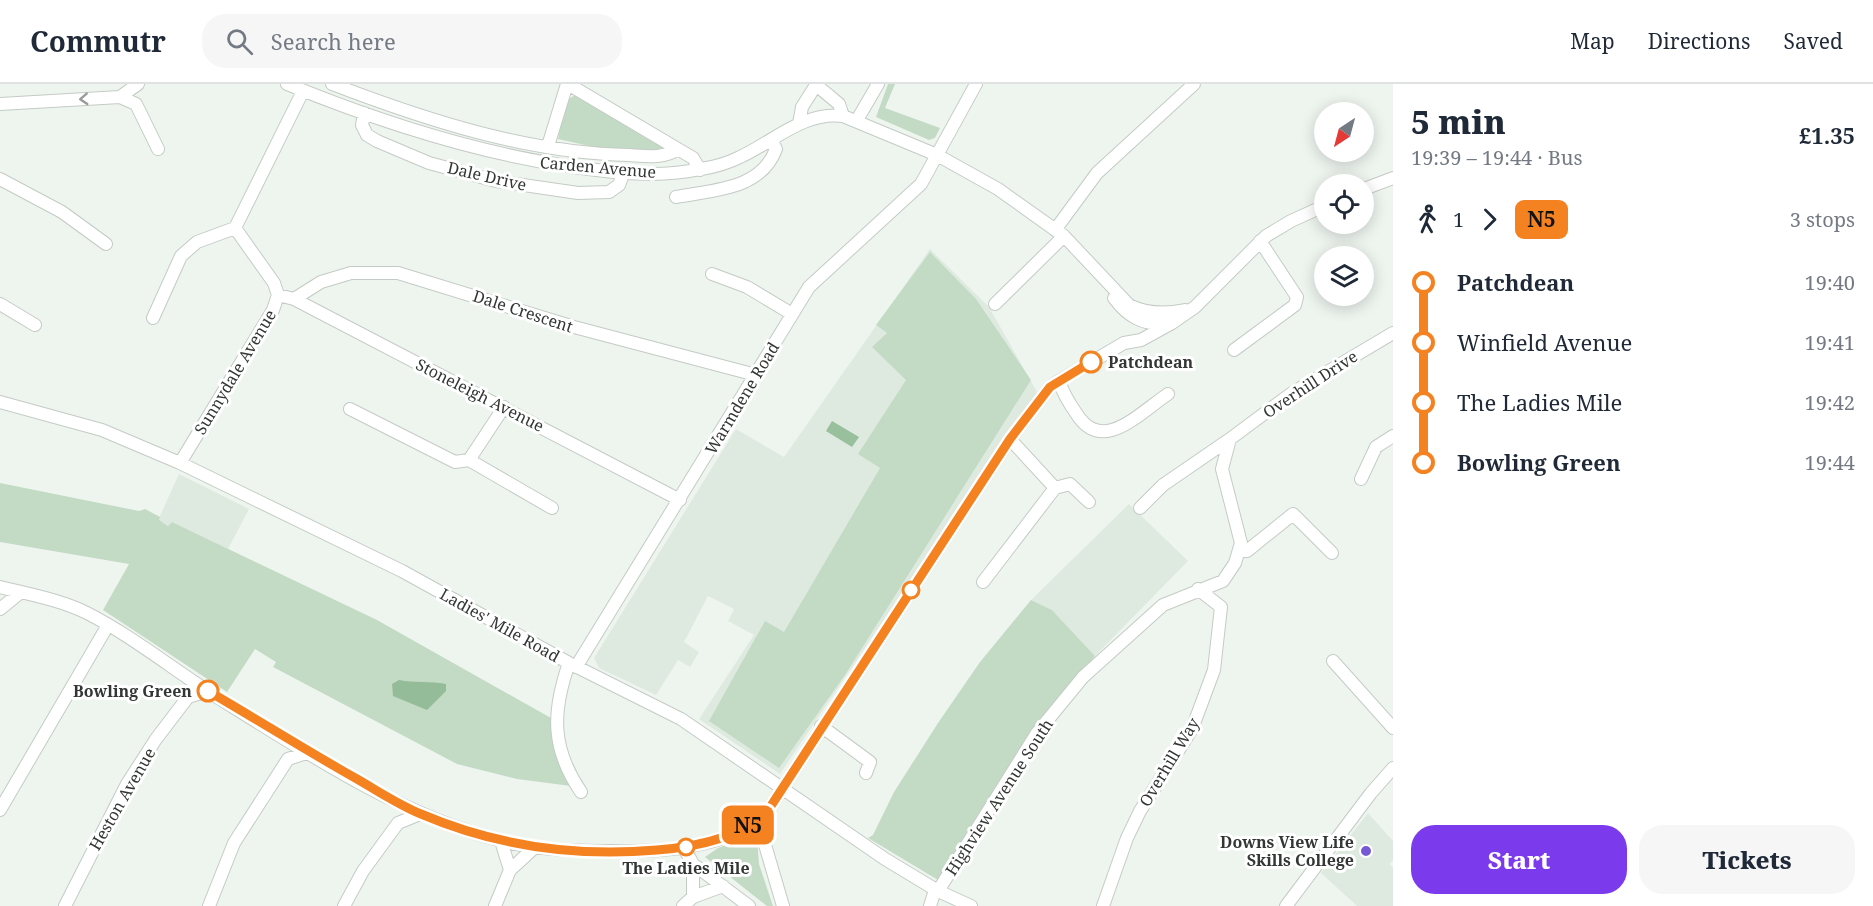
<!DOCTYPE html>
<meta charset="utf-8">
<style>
body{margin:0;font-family:"Noto Serif",serif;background:#f6f6f7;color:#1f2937;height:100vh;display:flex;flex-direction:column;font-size:22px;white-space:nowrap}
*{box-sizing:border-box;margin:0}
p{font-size:20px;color:#747a83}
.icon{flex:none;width:33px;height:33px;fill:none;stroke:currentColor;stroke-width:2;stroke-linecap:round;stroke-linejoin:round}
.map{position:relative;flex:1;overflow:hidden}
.panel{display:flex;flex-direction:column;background:#fff;width:480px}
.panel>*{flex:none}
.badge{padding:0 12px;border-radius:9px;font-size:21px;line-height:39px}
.needle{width:39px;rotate:216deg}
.controls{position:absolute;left:1314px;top:18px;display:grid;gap:12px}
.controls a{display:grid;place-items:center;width:60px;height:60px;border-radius:50%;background:#fff;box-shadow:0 3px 15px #0003;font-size:30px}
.map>.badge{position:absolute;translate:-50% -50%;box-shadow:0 0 0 3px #fff}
.legs{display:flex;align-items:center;gap:9px;height:66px;padding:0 18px;font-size:20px}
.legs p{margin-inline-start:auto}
.head{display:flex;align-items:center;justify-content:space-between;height:102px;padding:0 18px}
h1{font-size:33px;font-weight:800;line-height:45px}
.action{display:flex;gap:12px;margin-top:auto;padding:12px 18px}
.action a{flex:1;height:69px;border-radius:24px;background:#7c3aed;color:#fff;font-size:24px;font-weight:800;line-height:69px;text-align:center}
.action a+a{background:#f6f6f7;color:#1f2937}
ul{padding:0 18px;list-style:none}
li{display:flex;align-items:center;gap:21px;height:60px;font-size:22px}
li i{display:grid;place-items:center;width:9px;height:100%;margin:0 8px;background:currentColor}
li i::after{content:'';width:15px;height:15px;margin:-8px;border:4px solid;border-radius:50%;background:#fff}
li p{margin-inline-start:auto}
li:first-child i{background:linear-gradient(#0000 50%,currentColor 0)}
li:last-child i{background:linear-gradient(currentColor 50%,#0000 0)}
header{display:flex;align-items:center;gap:36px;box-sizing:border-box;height:84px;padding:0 30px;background:#fff;border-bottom:2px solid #e0e1e3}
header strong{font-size:28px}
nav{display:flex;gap:33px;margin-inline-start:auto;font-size:21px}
.search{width:420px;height:54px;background:#f6f6f7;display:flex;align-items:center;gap:15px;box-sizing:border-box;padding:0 21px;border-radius:24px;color:#747a83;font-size:22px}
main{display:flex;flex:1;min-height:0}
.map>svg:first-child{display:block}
.built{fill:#deeae0}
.green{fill:#c3dbc5}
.forest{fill:#94bc99}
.water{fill:#98c09d}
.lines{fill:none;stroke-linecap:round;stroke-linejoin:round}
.minor-casing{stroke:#c4cbc5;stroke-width:14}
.minor{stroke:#fff;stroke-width:12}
.oneway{stroke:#999a9a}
.line-1-casing{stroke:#fff;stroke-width:14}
.line-1{stroke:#f58220;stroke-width:9}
.stop-1-dot{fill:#fff;stroke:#f58220;stroke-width:3}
.poi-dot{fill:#765ad4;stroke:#fff;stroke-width:2}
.labels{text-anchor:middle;stroke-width:6;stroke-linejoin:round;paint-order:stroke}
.street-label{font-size:16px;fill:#333634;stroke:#fff}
.stop-label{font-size:16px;font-weight:bold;fill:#333634;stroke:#fff;text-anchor:start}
.poi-label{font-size:16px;font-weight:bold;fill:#333634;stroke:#fff;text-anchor:end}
</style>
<header>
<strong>Commutr</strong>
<div class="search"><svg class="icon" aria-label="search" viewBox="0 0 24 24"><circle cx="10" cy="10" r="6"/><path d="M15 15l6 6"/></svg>Search here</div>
<nav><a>Map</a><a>Directions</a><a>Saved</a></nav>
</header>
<main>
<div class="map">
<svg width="1393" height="822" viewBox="0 0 1393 822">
<rect width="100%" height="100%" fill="#eef5ef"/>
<!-- built -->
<path class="built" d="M930,165L989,223L1037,308L780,690L699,635L754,551L728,537L734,525L708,512L684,558L699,568L690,583L678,576L656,611L599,584L594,574L736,345L784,373Z
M179,390L249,425L228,465L172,438L169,442L158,436Z
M1129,420L1188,477L1095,572L1052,526L1031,516Z
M1368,729L1393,757V776L1390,780L1393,784V822H1357L1321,789Z"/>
<!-- green -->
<path class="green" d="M888,0H895L885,24L940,44L935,54L929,56L876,33Z
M575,11L664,63V66L603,65L558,55L566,17Z
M930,168L976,215L1031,296L845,591L779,684L709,637L765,537L784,548L880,384L858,370L906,296L872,263L887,249L876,241Z
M0,399L139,427L145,425L160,433L159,436L168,442L172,438L377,536L551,634L556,671L571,702L517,695L457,680L273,583L276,578L255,565L227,608L103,526L129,480L0,458Z
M1031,516L1052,526L1095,572C1034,642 985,717 938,796L868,754L873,751L894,708L938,639L980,578Z
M754,751L757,753L759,780L773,822H767L705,773L718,764Z"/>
<!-- forest -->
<path class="forest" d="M399,596C415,599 430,597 446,600V607L427,626L393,612L392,600Z"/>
<!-- water -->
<path class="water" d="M832,337L859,353L852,363L826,347Z"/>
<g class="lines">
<defs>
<path id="minor" d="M287,0C380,38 475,69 574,83C615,89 659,94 701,85C714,83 728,79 740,73C773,58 804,27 843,32L937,71L998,105L1064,152L1129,221C1147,230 1166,230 1185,226
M332,0C426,36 527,69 629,71C645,72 664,75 678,65
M568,0L693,74L700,86
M815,0L839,20L843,32
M120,13L136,20L158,65
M0,20L120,13L138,0
M364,29L362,41L367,51L377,57L429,79L496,97L578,109L609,108L619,101L624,88
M857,36L878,0
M799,40L802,23L816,1
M548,62L567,0
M0,95L62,128L106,160
M1364,105L1393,94
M676,113C713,106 761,106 776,65L771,56
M1055,146L1097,89L1194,0
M712,190L747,203L792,230
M278,211L294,215L680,416
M1114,214C1128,233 1144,242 1168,239
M294,215L321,198L351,189H398L574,243L756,291
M0,220L35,241
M995,220L1064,152
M153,234L181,172L197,158L235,144
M1234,266L1295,221L1297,213L1260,157
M1059,297C1063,309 1069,319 1076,329C1102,371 1138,330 1168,310
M0,318L102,346L180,379L402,487L569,579L681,635L885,775L938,807L971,822
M504,323L469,376L552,424
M350,325L455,378L469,376
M1010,355L1055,404
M180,379L273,226L278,211L274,199L235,144L303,7
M1361,395L1376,363L1393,352
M1055,404L1070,400L1089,418
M1140,424L1163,401L1230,355
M1240,467H1247L1293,430L1332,469
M983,498L1055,404
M0,503C28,510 61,516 87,529C130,551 169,582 209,608C298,663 397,731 499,756C543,768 590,767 635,767C677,767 735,759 767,728L1010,355L1050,303L1059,297L1124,259L1141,256L1172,239L1195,223L1266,152L1291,137L1324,122
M0,525L21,508
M1333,577L1393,644
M569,579C552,628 551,664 581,708
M576,583L809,203L921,100L976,0
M821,642L870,678L866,689
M0,726L108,541
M758,737L783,822
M501,757L510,786
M684,764L693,780L749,822
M938,807L1037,649L1083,593L1163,521L1223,497L1235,479L1241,459L1222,385L1230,355L1292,309L1393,249
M693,813V780
M65,822L127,700L156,655L188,613L208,607
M209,822L234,759L288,675L309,668
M344,822L363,787L398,739L420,730
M495,822L510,786L535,763
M683,822L693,813L723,802
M930,822L935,806
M1103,822L1127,754L1140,727L1192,645L1214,586L1221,523L1198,505
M1286,822L1371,709L1393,684"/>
</defs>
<!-- minor casing -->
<use href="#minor" class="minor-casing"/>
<!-- minor -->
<use href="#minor" class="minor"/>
</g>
<!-- one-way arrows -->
<defs><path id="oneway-chevron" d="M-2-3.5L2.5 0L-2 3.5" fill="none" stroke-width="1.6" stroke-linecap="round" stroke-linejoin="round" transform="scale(1.5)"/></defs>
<use class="oneway" href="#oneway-chevron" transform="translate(84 15) rotate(177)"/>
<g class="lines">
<defs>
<path id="line-1" d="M208,607C258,636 307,667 357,695C378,707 399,721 421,730C496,762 576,773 657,766C694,763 740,754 767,728L1010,355L1050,303L1091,278"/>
</defs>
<!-- line-1 casing -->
<use href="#line-1" class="line-1-casing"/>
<!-- line-1 -->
<use href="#line-1" class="line-1"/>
</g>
<!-- markers -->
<g class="stop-1-dot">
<circle cx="1091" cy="278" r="10"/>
<circle cx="911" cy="506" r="8"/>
<circle cx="208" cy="607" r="10"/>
<circle cx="686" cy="763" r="8"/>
</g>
<circle class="poi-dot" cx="1366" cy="767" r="6"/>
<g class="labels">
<!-- street labels -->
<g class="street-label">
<text transform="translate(598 83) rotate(5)" y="6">Carden Avenue</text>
<text transform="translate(487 92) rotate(13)" y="6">Dale Drive</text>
<text transform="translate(523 227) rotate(18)" y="6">Dale Crescent</text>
<text transform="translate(235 288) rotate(-59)" y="6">Sunnydale Avenue</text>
<text transform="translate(1310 300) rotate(-33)" y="6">Overhill Drive</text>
<text transform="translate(480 311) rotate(27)" y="6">Stoneleigh Avenue</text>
<text transform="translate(742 314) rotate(-59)" y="6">Warmdene Road</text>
<text transform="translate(500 541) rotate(29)" y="6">Ladies' Mile Road</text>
<text transform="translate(1169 678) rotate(-59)" y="6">Overhill Way</text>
<text transform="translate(999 713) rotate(-57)" y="6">Highview Avenue South</text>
<text transform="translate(122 715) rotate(-60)" y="6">Heston Avenue</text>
</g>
<!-- stop labels -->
<g class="stop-label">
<text x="1108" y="284">Patchdean</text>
<text x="192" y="613" text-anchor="end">Bowling Green</text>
<text x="686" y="790" text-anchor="middle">The Ladies Mile</text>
</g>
<!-- poi labels -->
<g class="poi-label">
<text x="1354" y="764">Downs View Life<tspan x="1354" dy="18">Skills College</tspan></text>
</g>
</g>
</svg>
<div class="controls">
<a><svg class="needle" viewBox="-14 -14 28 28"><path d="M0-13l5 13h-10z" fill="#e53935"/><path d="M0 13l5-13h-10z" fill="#747a83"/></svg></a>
<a><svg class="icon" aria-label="locate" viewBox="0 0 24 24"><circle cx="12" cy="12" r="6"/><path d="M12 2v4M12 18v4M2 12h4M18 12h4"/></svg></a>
<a><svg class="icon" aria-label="layers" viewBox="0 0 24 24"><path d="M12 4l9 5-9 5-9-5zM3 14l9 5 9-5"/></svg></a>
</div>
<b class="badge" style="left:748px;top:741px;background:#f58220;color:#111">N5</b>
</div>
<section class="panel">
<div class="head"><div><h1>5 min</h1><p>19:39 – 19:44 · Bus</p></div><b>£1.35</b></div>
<div class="legs"><svg class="icon" aria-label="walk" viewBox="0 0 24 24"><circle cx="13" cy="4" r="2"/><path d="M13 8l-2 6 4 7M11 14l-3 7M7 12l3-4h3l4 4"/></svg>1<svg class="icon" aria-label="forward" viewBox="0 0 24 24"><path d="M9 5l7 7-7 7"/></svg><b class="badge" style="background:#f58220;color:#111">N5</b><p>3 stops</p></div>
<ul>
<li><i style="color:#f58220"></i><b>Patchdean</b><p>19:40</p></li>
<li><i style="color:#f58220"></i><span>Winfield Avenue</span><p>19:41</p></li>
<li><i style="color:#f58220"></i><span>The Ladies Mile</span><p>19:42</p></li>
<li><i style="color:#f58220"></i><b>Bowling Green</b><p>19:44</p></li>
</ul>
<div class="action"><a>Start</a><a>Tickets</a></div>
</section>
</main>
